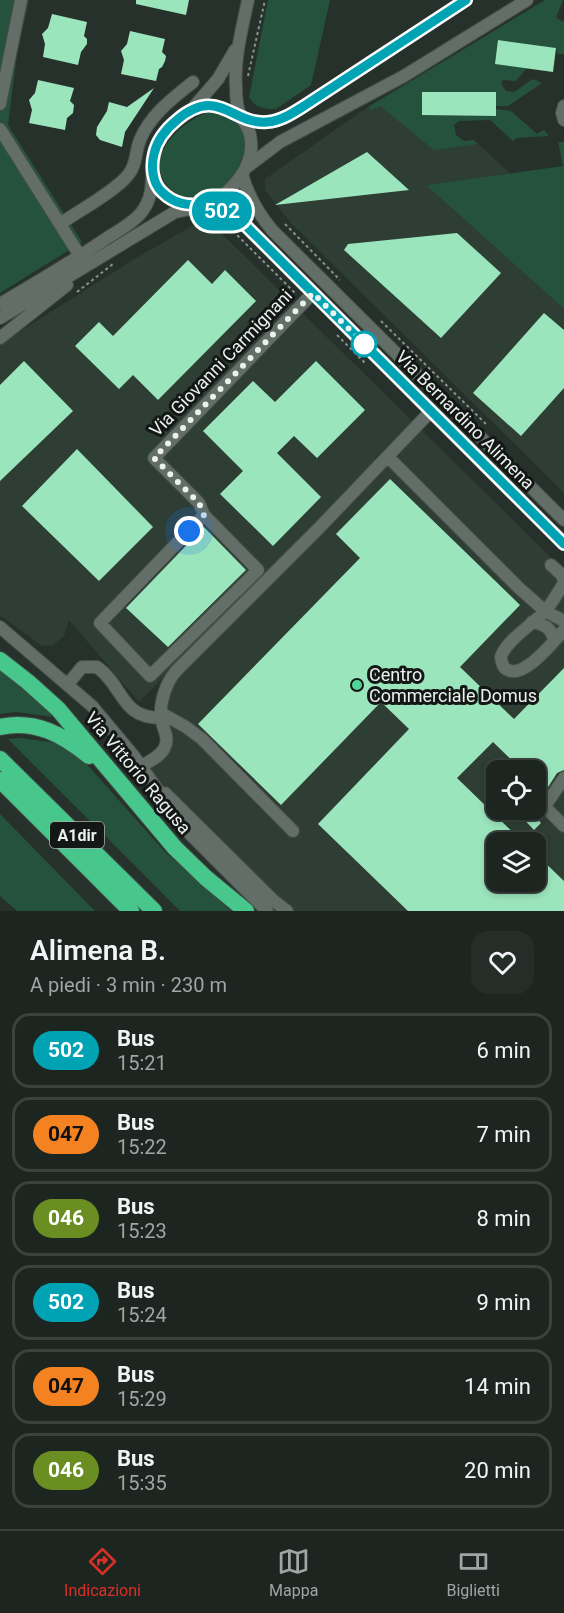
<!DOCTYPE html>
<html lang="it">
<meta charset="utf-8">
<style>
body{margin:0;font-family:Roboto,sans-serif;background:#252d29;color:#f1f3f6;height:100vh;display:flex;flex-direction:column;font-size:22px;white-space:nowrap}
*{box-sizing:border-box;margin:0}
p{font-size:20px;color:#a0a5a5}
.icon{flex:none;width:33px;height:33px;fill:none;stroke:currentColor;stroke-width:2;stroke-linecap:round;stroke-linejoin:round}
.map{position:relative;height:911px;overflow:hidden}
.side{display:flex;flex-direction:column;background:#1d2520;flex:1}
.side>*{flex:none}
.badge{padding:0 12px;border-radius:20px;font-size:21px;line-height:39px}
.buttons{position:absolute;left:486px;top:760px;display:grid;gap:12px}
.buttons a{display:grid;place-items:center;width:60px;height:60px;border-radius:12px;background:#1d2520;box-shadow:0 3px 9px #0003,0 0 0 2px #3b423e;font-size:30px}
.you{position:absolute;width:30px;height:30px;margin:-15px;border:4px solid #fff;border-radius:50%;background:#1a73e8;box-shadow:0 0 0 9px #1a73e833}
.map>.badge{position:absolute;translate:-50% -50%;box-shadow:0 0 0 3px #fff}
.round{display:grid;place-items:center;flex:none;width:63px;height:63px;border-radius:18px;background:#252d29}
.head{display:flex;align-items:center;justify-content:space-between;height:102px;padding:0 30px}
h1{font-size:28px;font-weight:600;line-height:45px}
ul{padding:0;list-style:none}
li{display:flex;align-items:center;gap:18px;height:75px;margin:0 12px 9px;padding:0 18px;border:3px solid #3b423e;border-radius:18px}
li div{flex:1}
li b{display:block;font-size:22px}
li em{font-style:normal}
li .badge{min-width:66px;font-weight:700;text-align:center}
.tabs{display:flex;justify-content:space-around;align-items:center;height:84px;border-top:2px solid #3b423e;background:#1d2520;font-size:16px;color:#a0a5a5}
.tabs a{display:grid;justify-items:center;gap:3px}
.tabs .on{color:#d93025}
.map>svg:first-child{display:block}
.built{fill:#2e3e35;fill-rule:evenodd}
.green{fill:#25523c}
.building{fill:#9be5bd}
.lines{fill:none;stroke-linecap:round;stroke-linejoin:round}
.minor-casing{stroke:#444d48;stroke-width:14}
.highway-casing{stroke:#444d48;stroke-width:18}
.path{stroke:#89928d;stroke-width:2;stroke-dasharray:3 3;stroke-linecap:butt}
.minor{stroke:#626e67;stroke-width:12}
.highway{stroke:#47c78c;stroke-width:16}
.line-casing{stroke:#fff;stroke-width:14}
.line{stroke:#00a3b4;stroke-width:9}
.walk{stroke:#ebf2ee;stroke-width:6;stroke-dasharray:0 10.8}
.stop-dot{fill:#fff;stroke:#00a3b4;stroke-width:3}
.poi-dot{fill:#52d397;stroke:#131715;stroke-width:2}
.labels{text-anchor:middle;stroke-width:6;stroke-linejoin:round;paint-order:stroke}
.shield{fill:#131715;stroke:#aab0ad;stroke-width:1.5}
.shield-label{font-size:16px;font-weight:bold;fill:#ebf2ee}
.street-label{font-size:18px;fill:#ebf2ee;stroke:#131715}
.poi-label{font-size:18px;fill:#ebf2ee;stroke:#131715;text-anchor:start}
</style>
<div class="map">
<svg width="564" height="911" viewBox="0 0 564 911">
<rect width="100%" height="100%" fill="#27312b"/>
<!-- built -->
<path class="built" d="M380,105L434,149L478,144L510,173L426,185L564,309V493L290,222L265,190V179L368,107L371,110Z
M192,226L207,228L220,232L564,570V911H273L207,845L140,758L155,753L163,743L166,675L139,702L69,620L64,636L53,645L42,646L0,615V344L136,258ZM496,771H536V810H496ZM496,843H536V882H496Z"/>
<!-- green -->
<path class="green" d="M0,0H29L17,54L8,125L82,242L0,293Z
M268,0H330L311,85L276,109C264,109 255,108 249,97Z
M545,0H563L556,18L564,22V54H558L556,48L498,40L527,68L516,81L503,80L501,84L506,91L514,92L533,79L542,83L508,106H496V92H422V114L496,116V109L511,111L537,134L544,130L549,136L516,138L513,141L490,120L459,121L454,125L456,135L464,141L474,140L478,144L434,150L380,106L371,110L368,107Z
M209,112C279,112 233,209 189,199C181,197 171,191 166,184C144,155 183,120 209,112Z
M558,142H564V309L426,185L563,166Z
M0,668L30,693L53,717L16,712L0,714Z
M21,738L56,743L83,760L166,853L231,911H180C123,853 65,797 8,739Z
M0,814L95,911H17L0,896Z"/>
<!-- building -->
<path class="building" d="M136,0H189L186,15L136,4Z
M52,14L87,22L84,36L87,39V44L81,52L78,65L43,57L45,44L42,34L48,28Z
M130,31L165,39L162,52L166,56L165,61L162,67L159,69L156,81L121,74L124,60L121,51L127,44Z
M498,40L556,48L553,72L495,64Z
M38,80L74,88L70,101L74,105L73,113L67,118L65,130L29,123L32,110L29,100L35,93Z
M154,88L125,132L122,147L100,140L96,135L97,127L107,111L109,102L127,107Z
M422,92H496V116L422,115Z
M367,152L409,190L275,205Z
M457,233L501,273L441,338L344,250L348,244Z
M188,260L212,284L225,270L256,301L158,400L133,375L119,389L75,346L99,322L113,336Z
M544,313L564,330V388L521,436L473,393Z
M24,361L73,411L0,481V385Z
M316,361L365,410L317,458L294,436L277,453L321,497L273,546L220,494L243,471L203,431L253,381L275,402Z
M77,449L153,527L99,581L22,506Z
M390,479L520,605L460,667L514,719L564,668V770L557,773L545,792L536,783V771H523L493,742L457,778L524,843H496V882H536V854L564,881V911H408L318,824L409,729L381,702L281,805L198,724L360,558L336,534Z
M204,527L246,570L168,647L126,608Z
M515,810H529L541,823L534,830Z"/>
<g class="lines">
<defs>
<path id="minor" d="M0,104L21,0
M564,106L562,113L564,120
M193,108L218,79L235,50
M0,129L80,256
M247,167L280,142L404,76L527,0
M242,174C248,196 257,212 272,230L564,520
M154,176C159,194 174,203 192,206
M206,205L233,216L245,225L564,544
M60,224C77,212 117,190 128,175C137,165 135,152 140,140C150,115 173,98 193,82
M0,304C34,284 68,264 101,242C114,233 131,225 141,213C153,198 152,183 152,165C152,143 168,125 185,113C219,91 237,125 267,122C281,121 293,113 304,106L466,0
M0,318L175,212C185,210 197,208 206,205C232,194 257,164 250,135C249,127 243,122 240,115C237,107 236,96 236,87C234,58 242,29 248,0
M0,338L67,285
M388,457L519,588L545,611L564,621
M204,515L100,623L150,676L258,570L204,515L199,503L154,458L313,293
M551,565L562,575L564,582
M564,583C558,592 553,602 546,610C536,622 505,641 501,657C501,661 503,667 506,669C523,681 554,641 564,630
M532,622C544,624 552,628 554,641
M0,627L92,706L133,755L186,830L267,911
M68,684L82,667H97C124,686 120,718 161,718
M161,713L186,727L202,739L293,831
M141,766C149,762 159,757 164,749C171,736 161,728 161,716C160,701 166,683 176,671L321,526L431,411
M165,793L274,901L287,911
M536,798L564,826
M545,806L564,778"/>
<path id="highway" d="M0,660L28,682L58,709L175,848L206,878L246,911
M0,727C35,719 63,735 89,756
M0,759L154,911
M0,780L131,911"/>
</defs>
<!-- minor casing -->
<use href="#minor" class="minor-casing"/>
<!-- highway casing -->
<use href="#highway" class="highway-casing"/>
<!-- path -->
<path class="path" d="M248,76L265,0
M285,224L340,280
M233,231L295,293
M77,292L113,264
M381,321L486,424
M337,335L365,363"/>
<!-- minor -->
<use href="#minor" class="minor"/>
<!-- highway -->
<use href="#highway" class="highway"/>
</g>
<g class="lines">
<defs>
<path id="line" d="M466,0L304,106C293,113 281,121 267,122C232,125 218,85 177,120C166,129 157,140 154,154C151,166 152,183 162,192C175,205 188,205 205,205C218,205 236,217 245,225L564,544"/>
</defs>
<!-- line casing -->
<use href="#line" class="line-casing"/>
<!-- line -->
<use href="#line" class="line"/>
<!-- walk -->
<path class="walk" d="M189,531L204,515L199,503L154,458L313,293L364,344"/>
</g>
<!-- markers -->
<circle class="stop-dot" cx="364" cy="344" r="12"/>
<circle class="poi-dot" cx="357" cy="685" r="6"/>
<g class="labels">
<!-- shield labels -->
<rect class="shield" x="50" y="822" width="54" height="26" rx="4.5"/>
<g class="shield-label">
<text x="77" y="841">A1dir</text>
</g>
<!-- street labels -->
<g class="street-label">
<text transform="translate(221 363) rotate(-46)" y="6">Via Giovanni Carmignani</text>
<text transform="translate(465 420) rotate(45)" y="6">Via Bernardino Alimena</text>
<text transform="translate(138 773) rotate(50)" y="6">Via Vittorio Ragusa</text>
</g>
<!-- poi labels -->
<g class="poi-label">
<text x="369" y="681">Centro<tspan x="369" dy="21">Commerciale Domus</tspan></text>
</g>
</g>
</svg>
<div class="buttons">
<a><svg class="icon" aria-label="locate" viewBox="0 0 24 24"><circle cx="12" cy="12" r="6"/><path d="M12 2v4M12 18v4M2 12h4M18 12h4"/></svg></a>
<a><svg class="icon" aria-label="layers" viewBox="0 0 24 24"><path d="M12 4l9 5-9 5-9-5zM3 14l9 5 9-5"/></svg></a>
</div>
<div class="you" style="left:189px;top:531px"></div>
<b class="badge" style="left:222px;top:211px;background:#00a3b4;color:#fff">502</b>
</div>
<section class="side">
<div class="head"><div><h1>Alimena B.</h1><p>A piedi · 3 min · 230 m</p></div><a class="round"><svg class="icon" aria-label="heart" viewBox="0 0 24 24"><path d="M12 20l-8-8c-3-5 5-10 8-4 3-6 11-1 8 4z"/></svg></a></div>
<ul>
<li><span class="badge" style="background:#00a3b4;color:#fff">502</span><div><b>Bus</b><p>15:21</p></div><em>6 min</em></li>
<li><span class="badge" style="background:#f58220;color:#111">047</span><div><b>Bus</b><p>15:22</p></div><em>7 min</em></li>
<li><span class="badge" style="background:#6b8e23;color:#fff">046</span><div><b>Bus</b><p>15:23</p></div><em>8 min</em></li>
<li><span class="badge" style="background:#00a3b4;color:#fff">502</span><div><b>Bus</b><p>15:24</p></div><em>9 min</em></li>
<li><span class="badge" style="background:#f58220;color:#111">047</span><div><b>Bus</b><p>15:29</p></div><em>14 min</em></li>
<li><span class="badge" style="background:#6b8e23;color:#fff">046</span><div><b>Bus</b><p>15:35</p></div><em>20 min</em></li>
</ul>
</section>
<nav class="tabs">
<a class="on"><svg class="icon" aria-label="directions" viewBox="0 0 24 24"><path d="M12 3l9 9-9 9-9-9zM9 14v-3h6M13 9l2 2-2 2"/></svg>Indicazioni</a>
<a><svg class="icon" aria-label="map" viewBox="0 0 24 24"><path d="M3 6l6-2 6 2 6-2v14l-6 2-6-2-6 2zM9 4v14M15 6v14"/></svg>Mappa</a>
<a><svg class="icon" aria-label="tickets" viewBox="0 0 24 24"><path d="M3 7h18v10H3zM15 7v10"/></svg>Biglietti</a>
</nav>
